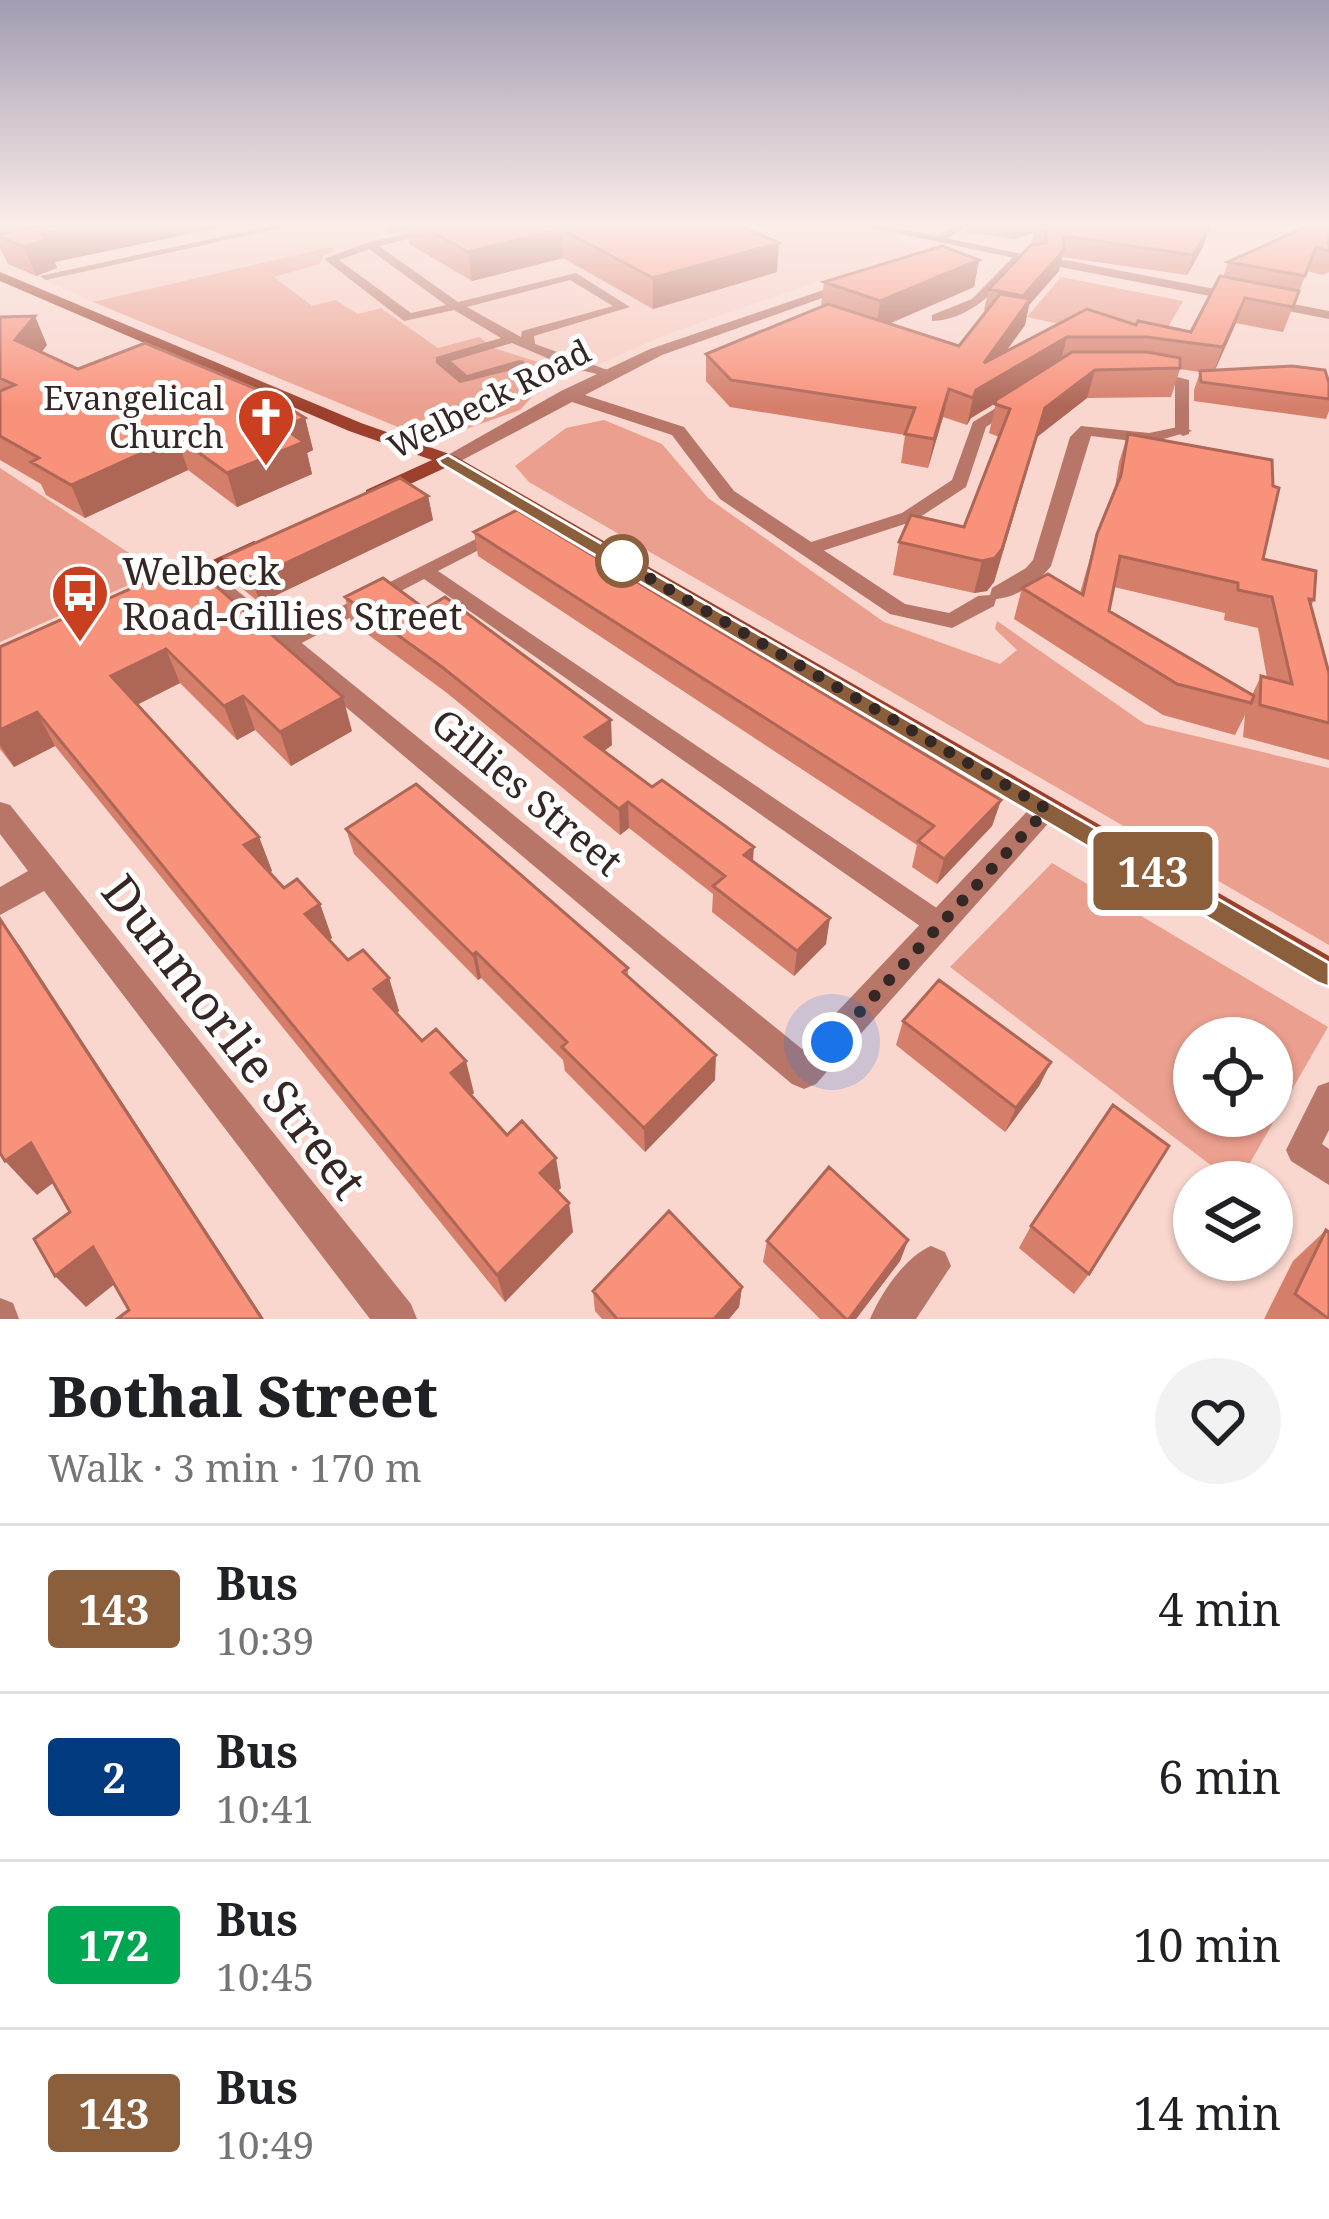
<!DOCTYPE html>
<meta charset="utf-8">
<style>
body{margin:0;font-family:"Noto Serif",serif;background:#f2f2f2;color:#202124;height:100vh;display:flex;flex-direction:column;font-size:45px;white-space:nowrap}
*{box-sizing:border-box;margin:0}
p{font-size:39px;color:#757577}
.icon{flex:none;width:66px;height:66px;fill:none;stroke:currentColor;stroke-width:2;stroke-linecap:round;stroke-linejoin:round}
.map{position:relative;height:1319px;overflow:hidden}
.drawer{display:flex;flex-direction:column;background:#fff;flex:1}
.drawer>*{flex:none}
.badge{padding:0 24px;border-radius:9px;font-size:42px;line-height:78px}
.tools{position:absolute;left:1173px;top:1017px;display:grid;gap:24px}
.tools a{display:grid;place-items:center;width:120px;height:120px;border-radius:50%;background:#fff;box-shadow:0 3px 9px #0004;font-size:60px}
.you{position:absolute;width:60px;height:60px;margin:-30px;border:9px solid #fff;border-radius:50%;background:#1a73e8;box-shadow:0 0 0 18px #1a73e833}
.map>.badge{position:absolute;translate:-50% -50%;box-shadow:0 0 0 6px #fff}
.round{display:grid;place-items:center;flex:none;width:126px;height:126px;border-radius:63px;background:#f2f2f2}
.overview{display:flex;align-items:center;justify-content:space-between;height:204px;padding:0 48px}
h1{font-size:57px;font-weight:800;line-height:90px}
ul{padding:0;list-style:none}
li{display:flex;align-items:center;gap:36px;height:168px;padding:0 48px;border-top:3px solid #e0e0e0}
li div{flex:1}
li b{display:block;font-size:45px}
li em{font-style:normal}
li .badge{min-width:132px;font-weight:700;text-align:center}
.map>svg:first-child{display:block}
.built{fill:#f7cbc1}
.green{fill:#eb9f8e;fill-rule:evenodd}
.lines{fill:none;stroke-linecap:round;stroke-linejoin:round}
.service{fill:#b77668;fill-rule:evenodd}
.minor{fill:#b77668;fill-rule:evenodd}
.secondary{fill:#9c402c;fill-rule:evenodd}
.wall{fill:#d57e6a;fill-rule:evenodd}
.shaded-wall{fill:#ae6656}
.building{fill:#f8927b;stroke:#ae6656;stroke-width:3}
.line{fill:#8b5e3c;stroke:#fff;stroke-width:3}
.walk{stroke:#342724;stroke-width:12;stroke-dasharray:0 21.6}
.stop-dot{fill:#fff;stroke:#8b5e3c;stroke-width:6}
.labels{text-anchor:middle;stroke-width:10;stroke-linejoin:round;paint-order:stroke}
.far-poi-label{font-size:33px;fill:#342724;stroke:#fff;text-anchor:end}
.far-street-label{font-size:33px;fill:#342724;stroke:#fff}
.poi-label{font-size:39px;fill:#342724;stroke:#fff;text-anchor:start}
.street-label{font-size:39px;fill:#342724;stroke:#fff}
.near-street-label{font-size:48px;fill:#342724;stroke:#fff}
</style>
<div class="map">
<svg width="1329" height="1319" viewBox="0 0 1329 1319">
<rect width="100%" height="100%" fill="#f9d6ce"/>
<!-- built -->
<path class="built" d="M318,223H787L847,227L898,237L918,249L910,256L819,281L665,335L579,373L494,348H439L381,308L358,314L335,301L312,306L272,276L319,264L333,251L331,247L93,302L44,280Z"/>
<!-- green -->
<path class="green" d="M331,247L334,251L324,255L320,264L274,277L312,306L335,300L358,314L381,308L438,348L479,337L494,348L558,368L520,410L457,432L415,434L93,302Z
M1061,277L1183,301L1158,345L1027,317Z
M604,420L662,444L708,498L884,622L1000,664L1017,650L995,629L997,621L1145,724L1329,768V945L529,482L515,466L566,428Z
M0,468L158,572L0,642Z
M1052,863L1328,1027L1239,1182H1233L950,967ZM1194,1038H1272V1116H1194Z"/>
<g class="lines">
<!-- service -->
<path class="service" d="M284,223H304L46,280L40,276Z
M456,223H476L379,246L458,302L576,273L630,307L534,336L535,344L613,372V378L568,367L512,343L451,361L467,375L519,360L524,361V367L460,383L436,363V357L501,338L454,310L404,321L324,259L366,243ZM369,249L446,305L411,313L339,260ZM570,280L613,306L522,331L521,337L467,307Z
M959,223H972L943,241H935V237Z
M1017,253L1027,255C1002,284 973,320 932,321V315L972,299Z
M1150,370L1189,380V434L1183,436L1175,431V383L1145,377L1143,374Z
M1014,397L1019,399V405L986,427L966,487L914,521L816,553H802L800,549L802,545L902,513L952,480L973,422Z
M500,527L509,532L506,536L438,571L950,917L954,925L950,933L940,937L930,933L424,579L292,648H278L275,643L278,638Z
M1329,1082V1130L1322,1144L1329,1149V1185L1291,1161L1286,1150L1318,1086Z
M0,1298L13,1303L19,1319H0Z"/>
<!-- minor -->
<path class="minor" d="M850,223H875L1040,258L1033,262Z
M1065,260L1329,311V319L1060,267V261Z
M844,283L856,286L662,355L585,395L684,427L734,491L905,604L949,613L978,596L990,595L992,588L1026,568L1033,560L1070,437L1081,426L1149,433L1183,426L1192,431L1149,443L1091,436L1051,566C1039,582 1016,598 996,599L994,606L952,628L890,614L720,499L672,435L572,402L455,464L448,466L439,460L561,391L650,349Z
M200,565L208,567L802,1049L1037,801L1047,798L1057,801L1061,809L816,1084L804,1089L792,1084L192,577L189,572L192,567Z
M0,802L10,805L411,1304L417,1319H370L44,891L0,915V887L28,871L0,834Z
M931,1246L945,1252L951,1266L916,1319H870C881,1293 905,1257 931,1246Z"/>
<!-- secondary -->
<path class="secondary" d="M0,272L361,423L455,456L1329,956V987L447,467L380,498H366V490L432,460L349,431L0,281Z
M254,541L265,547L261,551L184,587H168L165,582Z"/>
</g>
<!-- wall -->
<path class="wall" d="M0,223L39,226L57,268L36,276L8,264L0,248Z
M374,223H733L777,272L653,309L563,258L472,281L409,244L407,229L391,233Z
M917,223H950L941,228Z
M968,223H1208L1210,227L1203,247L1187,275L1062,257L1059,271L1029,305L1025,325L1005,352L1087,309L1136,325L1191,332L1223,277L1228,262L1329,223V272L1323,275L1307,271L1283,332L1236,323L1215,370L1329,383V411L1326,419L1194,401V390L1200,372L1180,369L1171,397L1087,398L1037,437L994,582L987,591L974,593L893,575L899,542L964,527L999,437L989,433L996,403L971,418L967,425L943,417L928,468L901,463L905,435L730,407L706,381V354L821,307L824,282L979,260L974,287L889,324L959,346L987,311L984,310L989,289L1031,245L1034,233L1013,239L966,232Z
M0,317L47,345L41,352L78,369L305,418L313,450L307,453L312,474L237,507L188,470L85,518L46,495L41,484L0,460Z
M1128,434L1263,559L1314,600L1311,606L1329,673V760L1243,737L1245,715L1235,735L1163,715L1014,619L1022,588L1080,593L1097,534L1114,494L1119,462ZM1114,587L1225,613L1224,620L1258,628L1267,678L1261,676L1252,695L1109,611Z
M428,496L433,520L260,603L233,581L224,557Z
M474,532L1001,800L992,826L937,884L912,867L917,845L478,556Z
M224,594L352,731L291,766L255,730L237,740L180,683L137,705L259,837L272,871L269,873L284,888L320,904L332,938L329,940L348,960L389,978L399,1011L396,1013L474,1093L471,1095L507,1135L561,1188L557,1191L573,1232L505,1302L55,746L14,767L0,749V647Z
M345,597L612,745L604,751L753,861L826,944L794,976L712,912L713,894L629,828L620,835L447,693L351,622Z
M346,829L628,968V977L715,1080L645,1152L565,1071L563,1060L481,978L478,980L354,854Z
M903,1021L1051,1062L1039,1086L1005,1132L896,1045Z
M1031,1226L1089,1274L1074,1294L1019,1248Z
M1326,1230L1329,1319H1264L1293,1261Z
M908,1240L900,1261L856,1319H820L763,1262L767,1241Z
M742,1287L739,1307L729,1319H602L595,1311L593,1291Z"/>
<!-- shaded-wall -->
<path class="shaded-wall" d="M0,223H38L42,233L62,223H241L55,262L57,268L36,276L24,247L0,237Z
M389,223H406L407,229L391,233Z
M1016,223H1065L1035,229L1034,233L1013,239Z
M1210,227L1203,247L1187,275L1193,255Z
M561,229L563,258L472,281L468,252Z
M779,243L777,272L653,309V278Z
M1064,250L1059,271L1029,305L1025,325L979,389L1067,337L1060,364L971,418L967,425L973,398L984,363L1018,316L1023,296Z
M979,260L974,287L876,329L880,301Z
M1245,298L1236,323L1213,374L1223,347Z
M35,316L47,345L28,370L15,340Z
M1095,370L1087,398L1037,437L994,582L987,591L974,593L982,561L1045,408Z
M949,389L943,417L928,468L934,439Z
M305,418L313,450L307,453L312,474L237,507L227,473L282,427Z
M177,437L188,470L85,518L71,485Z
M428,496L433,520L260,603L252,579Z
M166,649L180,683L126,710L111,676Z
M243,696L255,730L237,740L224,706Z
M343,697L352,731L291,766L280,732Z
M37,712L55,746L14,767L0,745V730Z
M611,720L612,745L587,763L585,737Z
M1001,800L992,826L937,884L944,859Z
M628,802L629,828L620,835L619,809Z
M259,837L272,871L258,880L244,845Z
M754,847L752,873L744,855Z
M320,904L332,938L318,947L305,914Z
M830,918L826,944L794,976L797,951Z
M0,919L20,946L264,1319H262Z
M476,952L481,978L478,980L473,955Z
M389,978L399,1011L385,1022L374,989Z
M716,1055L715,1080L645,1152L644,1128Z
M466,1061L474,1093L460,1105L451,1073Z
M1051,1062L1039,1086L1005,1132L1016,1108Z
M31,1143L61,1177L37,1195L5,1161Z
M556,1158L561,1188L546,1202L540,1173Z
M569,1203L573,1232L505,1302L497,1275Z
M908,1240L900,1261L856,1319H849Z
M93,1247L122,1278L86,1307L55,1276Z
M742,1287L739,1307L729,1319H714Z"/>
<!-- building -->
<path class="building" d="M53,223H96L41,234L46,239L24,247L0,237V234Z
M417,223H733L779,243L653,278L561,229L468,252Z
M1042,223H1208L1210,227L1193,255L1064,236V250L1023,296L989,289L1031,245L1046,243V232L1035,229Z
M1314,223H1329V251L1316,247L1305,276L1228,262Z
M942,246L979,260L880,301L824,282Z
M1220,276L1299,291L1293,307L1245,298L1223,347L1147,337H1067L976,390L973,398L949,389L934,439L905,434L915,408L731,380L706,354L828,304L959,346L1000,294L1030,299L984,363L1087,309L1136,325L1138,321L1191,332Z
M35,316L15,340L78,369L145,343L261,391L305,418L282,427L304,442L227,473L177,437L71,485L31,462L39,458L0,436V391L15,385L0,378V317Z
M1072,352H1147L1180,358V368L1095,370L1045,408L1002,549L995,558L982,561L899,542L911,515L964,527L1010,409L995,404L996,400Z
M1292,366L1325,370L1329,383V399L1201,382L1200,371Z
M1128,434L1272,460L1273,486L1279,488L1263,559L1316,571L1314,600L1309,599L1329,673V723L1260,705L1261,676L1292,684L1272,597L1238,590V583L1120,556L1109,611L1254,696L1251,703L1177,684L1022,588L1048,574L1083,595L1097,534L1121,475Z
M400,478L428,496L252,579L224,557Z
M517,510L1001,800L944,859L918,841L934,826L474,532Z
M193,561L221,584L216,586L343,697L280,732L243,696L224,706L166,649L111,676L259,837L244,845L284,888L297,879L320,904L305,914L348,960L363,950L389,978L374,989L422,1041L436,1029L466,1061L451,1073L507,1135L522,1121L556,1158L540,1173L569,1203L497,1275L37,712L0,730V647Z
M383,578L425,609L445,597L611,720L585,737L652,787L662,780L754,847L744,855L830,918L797,951L713,886L725,876L628,802L619,809L442,667L345,597Z
M416,784L628,968L623,972L716,1055L644,1128L562,1047L567,1042L476,952L473,955L346,829Z
M0,919L262,1319H117L129,1310L93,1247L55,1276L34,1239L70,1212L31,1143L5,1161L0,1153Z
M939,980L1051,1062L1016,1108L903,1021Z
M1113,1105L1169,1146L1089,1274L1031,1226Z
M829,1167L908,1240L849,1319H846L767,1241Z
M669,1211L742,1287L714,1319H617L593,1291Z
M1326,1230L1329,1232V1319L1295,1294Z"/>
<!-- sky -->
<linearGradient id="sky" x2="0" y2="1"><stop stop-color="#a29cb2"/><stop offset="0.55" stop-color="#fcede9"/><stop offset="1" stop-color="#fcede9" stop-opacity="0"/></linearGradient>
<rect width="1329" height="408" fill="url(#sky)"/>
<!-- line -->
<path class="line" d="M448,455L1329,963V987L1318,983L441,464L438,460Z"/>
<g class="lines">
<!-- walk -->
<path class="walk" d="M622,561L608,554L1047,809L832,1042"/>
</g>
<!-- icons -->
<defs>
<symbol id="church-pin" viewBox="-11 -11 22 30"><path d="M0 17L-7.5 6A9.5 9.5 0 1 1 7.5 6Z" fill="#c93f20" stroke="#fff"/><path d="M-1.2-6h2.4v3.5h3.3v2.4h-3.3V6h-2.4V-.1h-3.3v-2.4h3.3Z" fill="#fff"/></symbol>
<symbol id="bus-pin" viewBox="-11 -11 22 30"><path d="M0 17L-7.5 6A9.5 9.5 0 1 1 7.5 6Z" fill="#c93f20" stroke="#fff"/><path d="M-5-6H5V4H4V6H2V4H-2V6H-4V4H-5ZM-3.5-4V0h7V-4ZM-3.5 1.2v1.5H-2V1.2ZM2 1.2v1.5H3.5V1.2Z" fill="#fff"/></symbol>
</defs>
<g fill-rule="evenodd">
<use href="#church-pin" x="233" y="384" width="66" height="90"/>
<use href="#bus-pin" x="47" y="560" width="66" height="90"/>
</g>
<!-- markers -->
<circle class="stop-dot" cx="622" cy="561" r="24"/>
<g class="labels">
<!-- far-poi labels -->
<g class="far-poi-label">
<text x="224" y="410">Evangelical<tspan x="224" dy="38">Church</tspan></text>
</g>
<!-- far-street labels -->
<g class="far-street-label">
<text transform="translate(489 399) rotate(-27)" y="12">Welbeck Road</text>
</g>
<!-- poi labels -->
<g class="poi-label">
<text x="122" y="585">Welbeck<tspan x="122" dy="45">Road-Gillies Street</tspan></text>
</g>
<!-- street labels -->
<g class="street-label">
<text transform="translate(527 792) rotate(40)" y="14">Gillies Street</text>
</g>
<!-- near-street labels -->
<g class="near-street-label">
<text transform="translate(234 1037) rotate(52)" y="17">Dunmorlie Street</text>
</g>
</g>
</svg>
<div class="tools">
<a><svg class="icon" aria-label="locate" viewBox="0 0 24 24"><circle cx="12" cy="12" r="6"/><path d="M12 2v4M12 18v4M2 12h4M18 12h4"/></svg></a>
<a><svg class="icon" aria-label="layers" viewBox="0 0 24 24"><path d="M12 4l9 5-9 5-9-5zM3 14l9 5 9-5"/></svg></a>
</div>
<div class="you" style="left:832px;top:1042px"></div>
<b class="badge" style="left:1153px;top:871px;background:#8b5e3c;color:#fff">143</b>
</div>
<section class="drawer">
<div class="overview"><div><h1>Bothal Street</h1><p>Walk · 3 min · 170 m</p></div><a class="round"><svg class="icon" aria-label="heart" viewBox="0 0 24 24"><path d="M12 20l-8-8c-3-5 5-10 8-4 3-6 11-1 8 4z"/></svg></a></div>
<ul>
<li><span class="badge" style="background:#8b5e3c;color:#fff">143</span><div><b>Bus</b><p>10:39</p></div><em>4 min</em></li>
<li><span class="badge" style="background:#003b80;color:#fff">2</span><div><b>Bus</b><p>10:41</p></div><em>6 min</em></li>
<li><span class="badge" style="background:#00a651;color:#fff">172</span><div><b>Bus</b><p>10:45</p></div><em>10 min</em></li>
<li><span class="badge" style="background:#8b5e3c;color:#fff">143</span><div><b>Bus</b><p>10:49</p></div><em>14 min</em></li>
</ul>
</section>
